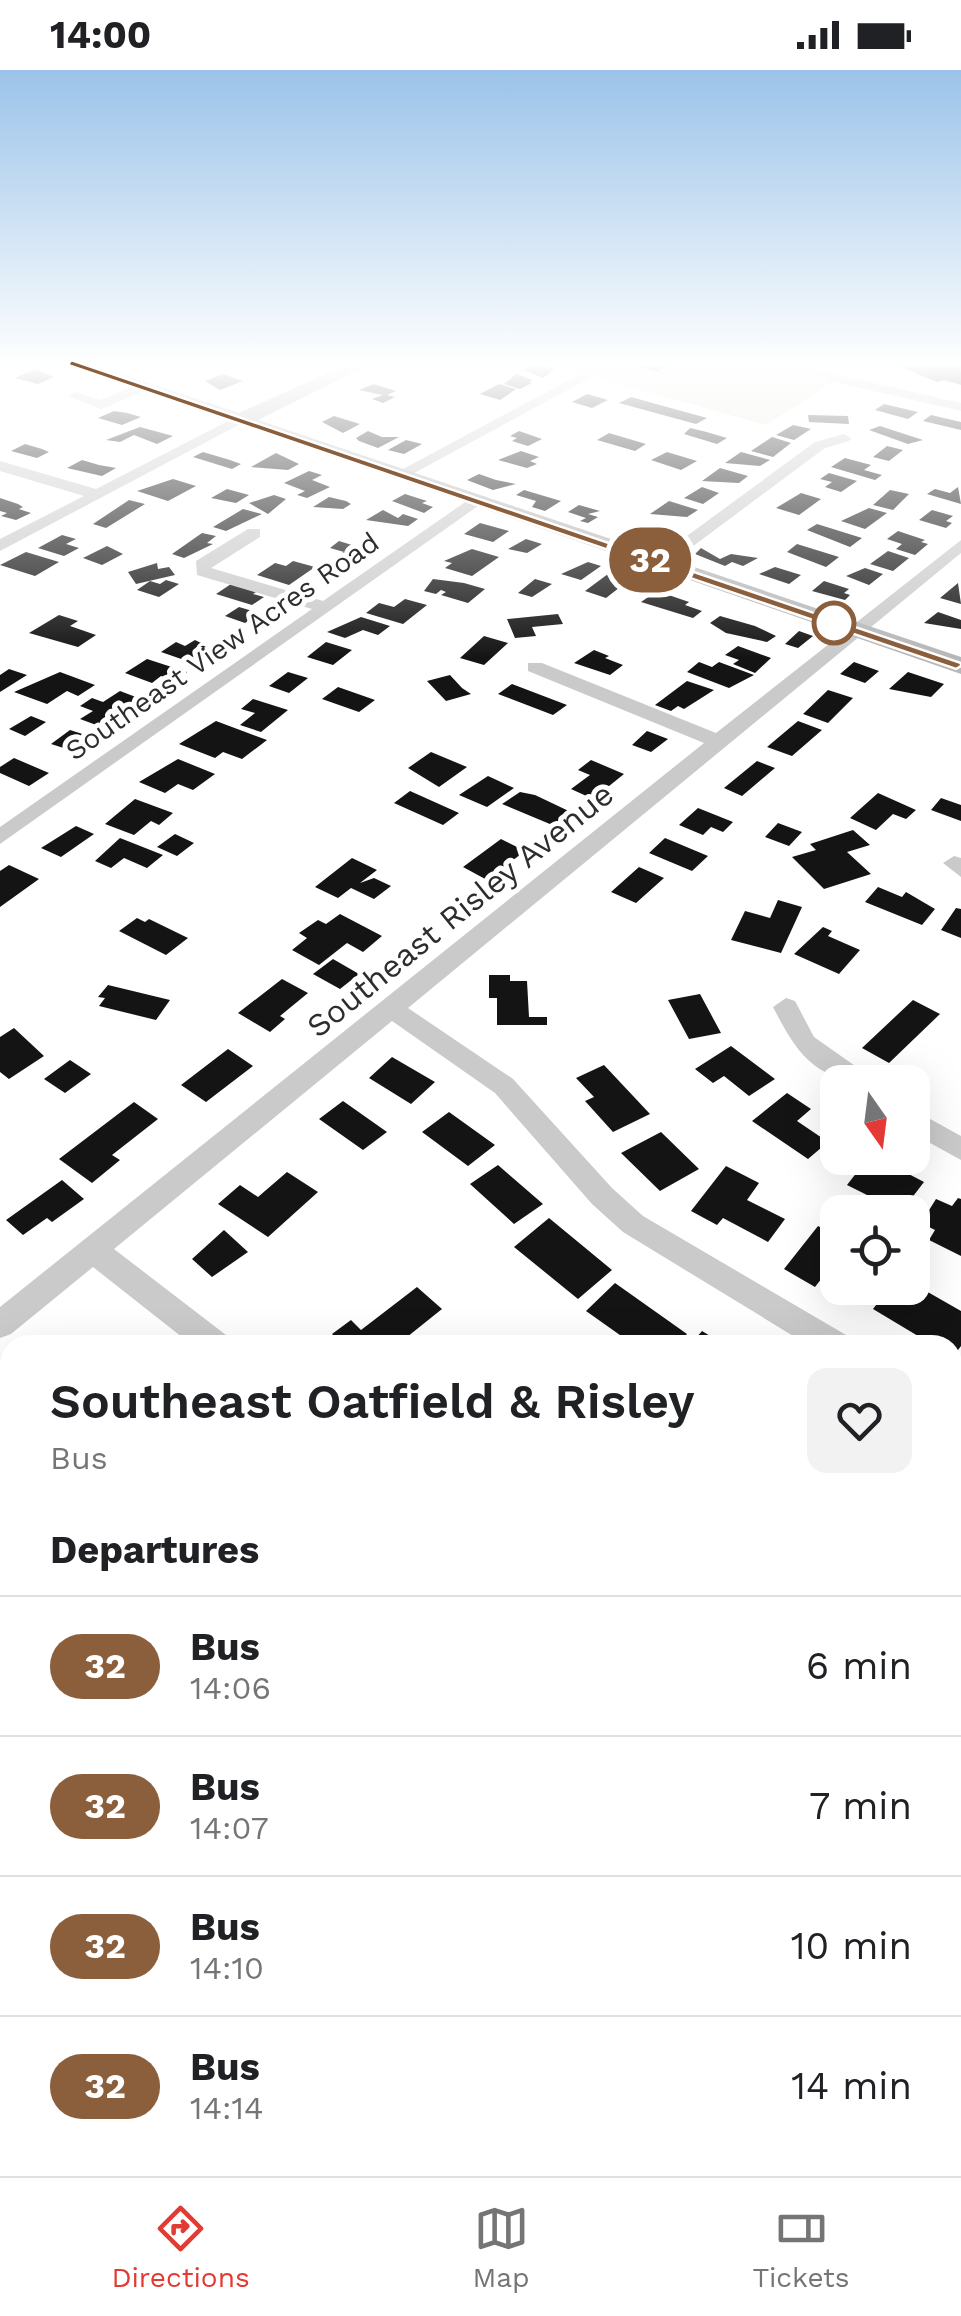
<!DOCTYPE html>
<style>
body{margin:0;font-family:"Work Sans",sans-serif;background:#f2f2f2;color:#202124;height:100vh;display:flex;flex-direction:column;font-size:38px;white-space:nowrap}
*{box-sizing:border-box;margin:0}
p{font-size:32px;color:#757577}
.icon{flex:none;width:55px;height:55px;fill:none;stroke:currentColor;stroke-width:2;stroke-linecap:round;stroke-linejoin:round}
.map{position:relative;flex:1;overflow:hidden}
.sheet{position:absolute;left:0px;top:1265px;width:962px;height:842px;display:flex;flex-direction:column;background:#fff;border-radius:30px 30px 0 0;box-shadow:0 10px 40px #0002}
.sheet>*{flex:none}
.badge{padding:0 20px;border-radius:32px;font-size:35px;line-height:65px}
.needle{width:65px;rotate:166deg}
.fabs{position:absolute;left:820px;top:995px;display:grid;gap:20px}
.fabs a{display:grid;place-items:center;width:110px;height:110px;border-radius:20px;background:#fff;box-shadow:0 10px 40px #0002;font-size:50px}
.map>.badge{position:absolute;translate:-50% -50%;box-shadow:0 0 0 5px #fff}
h2{padding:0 50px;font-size:38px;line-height:90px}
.round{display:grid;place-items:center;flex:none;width:105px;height:105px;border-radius:20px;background:#f2f2f2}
.head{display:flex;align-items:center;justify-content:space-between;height:170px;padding:0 50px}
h1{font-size:48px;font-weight:600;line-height:75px}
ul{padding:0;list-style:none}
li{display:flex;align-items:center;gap:30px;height:140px;padding:0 50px;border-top:2px solid #e0e0e0}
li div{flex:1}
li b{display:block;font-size:38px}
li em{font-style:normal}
li .badge{min-width:110px;font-weight:700;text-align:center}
.status{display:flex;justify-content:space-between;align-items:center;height:70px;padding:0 50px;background:#fff;direction:ltr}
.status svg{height:28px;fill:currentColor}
.tabs{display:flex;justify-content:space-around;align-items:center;height:140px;border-top:2px solid #e0e0e0;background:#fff;font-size:28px;color:#757577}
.tabs a{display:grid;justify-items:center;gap:5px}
.tabs .selected{color:#e13b33}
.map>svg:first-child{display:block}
.green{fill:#e2ebdb}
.building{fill:#141414}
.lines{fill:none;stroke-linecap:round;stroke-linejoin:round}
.street{fill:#cacaca;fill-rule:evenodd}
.secondary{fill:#b7b7b7;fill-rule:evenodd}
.line{fill:#8b5e3c;stroke:#fff;stroke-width:2.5}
.stop-dot{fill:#fff;stroke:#8b5e3c;stroke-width:5}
.labels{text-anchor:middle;stroke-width:10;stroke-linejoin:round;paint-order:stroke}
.far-street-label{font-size:28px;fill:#2d2d2d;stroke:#fff}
.street-label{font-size:32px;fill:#2d2d2d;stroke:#fff}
</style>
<div class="status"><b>14:00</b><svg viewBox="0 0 49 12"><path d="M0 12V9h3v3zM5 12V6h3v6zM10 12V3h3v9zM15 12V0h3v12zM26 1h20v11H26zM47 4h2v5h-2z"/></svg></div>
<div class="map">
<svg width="961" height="2106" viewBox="0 0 961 2106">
<rect width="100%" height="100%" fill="#fff"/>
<!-- green -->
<path class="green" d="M544,293H788L842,306L766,355Z"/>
<!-- building -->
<path class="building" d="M626,293H675L657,302Z
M961,293V315L944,310L937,312L894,294Z
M537,294L555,299L543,308L524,300Z
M35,299L54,307L38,314L15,308Z
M223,304L243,311L220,320L205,311Z
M516,304L533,310L529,312L532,313L520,319L504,314Z
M374,314L396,321L387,325L395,327L383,333L372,329L383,325L359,320Z
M499,314L516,319L500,330L480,324Z
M587,324L608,330L592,338L572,332Z
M631,327L707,348L696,354L619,333Z
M884,334L918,342L908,349L875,340Z
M114,341L127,343L141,347L122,355L98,348Z
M808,345L848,346L849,354L809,352Z
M931,345L961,352V360L923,351Z
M334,346L360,354L343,363L322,352Z
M793,355L811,359L794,370L776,365Z
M880,356L923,370L908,374L869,360Z
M140,357L173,366L157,374L134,365L120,372L106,370Z
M690,358L703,361L727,368L717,374L684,364Z
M368,361L382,367H399L378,378L359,371L356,368Z
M519,361L542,369L528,376L512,371L517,368L510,366Z
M609,363L646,374L635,381L597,370Z
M772,367L791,373L773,387L751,381Z
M406,370L422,374L404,384L388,380Z
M25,374L42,379L49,382L37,388L11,381Z
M887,376L903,380L889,391L873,387Z
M521,381L539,387L530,391L537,394L527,398L498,390Z
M203,382L230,390L241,394L232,399L193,387Z
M667,382L697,391L681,400L651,390Z
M741,382L770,390L760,396L725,393Z
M276,383L299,394L288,400L251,397Z
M845,388L871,395L864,400L882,405L875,410L831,397Z
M82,390L99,395L116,398L102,406L67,398Z
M720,398L748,406L739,413L702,411Z
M309,401L322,405L312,410L330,417L307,428L297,425L305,421L284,413Z
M829,403L857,411L841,422L825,417L832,412L820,409Z
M479,404L496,410L516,414L493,420L467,410Z
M173,409L196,416L168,431L137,421Z
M702,417L719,423L703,434L684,428Z
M958,417L961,434L927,424L935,419L950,423Z
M227,419L249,425L236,433L211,428Z
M524,420L561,431L545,441L532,437L536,431L516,425Z
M890,420L909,424L893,440L873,435Z
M801,423L821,429L799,445L776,438Z
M405,424L427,431L422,433L433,437L424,443L392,431Z
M274,425L286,429L268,444L249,433Z
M329,427L346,431L351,434L343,439L313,437Z
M0,428L18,434L23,437L19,439L31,443L16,450L1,446L7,443L0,441Z
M129,430L145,434L106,458L93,454Z
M669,431L698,440L687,447L650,444Z
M579,435L600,441L588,444L598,447L588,453L580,451L586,448L568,442Z
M869,438L887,443L865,459L841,451Z
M243,439L262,444L226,461L213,457Z
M383,440L398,448L403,444L418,449L408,456L366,450Z
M932,440L953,446L946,451L952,453L946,458L919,450Z
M480,453L509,461L493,472L464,464Z
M643,453L668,461L656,469L620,464Z
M817,454L862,468L850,477L807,460Z
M898,461L925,470L921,472L928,474L915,485L896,479L902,474L887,469Z
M202,463L216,466L207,473L213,474L184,488L172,484Z
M62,465L76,469L66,474L79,478L64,486L38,478Z
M526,469L542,474L527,483L508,479Z
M339,471L368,480L359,486L340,484L344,482L330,478Z
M797,474L839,487L826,497L787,482Z
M107,476L123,484L102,495L83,488Z
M701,478L720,489L731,484L758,488L743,496L732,492L725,496L695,484Z
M472,479L499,487L472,506L445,498L452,493L444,491Z
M888,481L909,488L893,501L870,494Z
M26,482L59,492L35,506L0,495Z
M293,491L315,497L289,515L257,505L275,493L286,496Z
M588,492L601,496L581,510L561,504Z
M157,493L158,499L169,497L175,505L136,514L128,502Z
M775,497L801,505L789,514L759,504Z
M865,498L883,504L869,515L846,506Z
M612,501L633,507L606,528L585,521Z
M433,509L464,513L485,519L468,533L441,525L446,522L441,520L436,524L424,521Z
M535,509L552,514L532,527L518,523Z
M166,510L179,514L159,527L137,520L150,511L160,514Z
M824,511L849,519L844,523L850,525L845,530L812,521Z
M958,513L961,534L940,528Z
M231,514L256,522L253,524L264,527L252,535L216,524Z
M657,521L689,532L685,535L702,541L693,548L641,532Z
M405,529L427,535L403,554L366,543L379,533L394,537Z
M239,537L259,543L245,553L225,546Z
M938,542L961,550V559L924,553Z
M558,544L563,554L532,557L536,566L515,568L507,549Z
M59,545L78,551L70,556L96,565L78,577L29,563Z
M720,546L755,556L776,566L767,572L726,563L710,553Z
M361,547L390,556L378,565L363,560L345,568L327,562Z
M799,561L813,566L798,578L785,574Z
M484,566L508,573L484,595L460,588Z
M195,570L215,580L190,592L161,582L176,572L185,576Z
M326,572L352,580L333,595L307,587Z
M738,576L771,588L755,603L733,594L739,590L725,585Z
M594,580L609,586L605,588L623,595L610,605L574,593Z
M147,589L187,602L174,611L161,606L152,613L125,603Z
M699,592L712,597L719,592L754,605L729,618L687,602Z
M854,592L879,601L865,613L840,604Z
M9,599L27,605L0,622V605Z
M60,602L95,615L78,626L67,621L47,634L14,622Z
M288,602L308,608L289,623L269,616Z
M908,602L944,614L931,627L889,619Z
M450,605L462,618L471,624L446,631L427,611Z
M687,611L714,620L684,639L678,636L671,641L655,635Z
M512,614L567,635L553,645L498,624Z
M338,617L375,630L359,642L322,629Z
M828,620L853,628L828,653L803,644Z
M120,621L141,629L99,656L80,649L93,641L80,636L92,628L103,632Z
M253,629L288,640L261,662L240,655L255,643L241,639Z
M31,646L46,652L25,666L9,659Z
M216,651L267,670L242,689L223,682L215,688L179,674Z
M798,651L822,660L792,686L767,677Z
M70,660L92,667L73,681L51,674Z
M647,661L668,669L651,682L632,675Z
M431,682L467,697L439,717L408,698Z
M14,688L49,703L29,716L0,703V697Z
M178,689L215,704L193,720L178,714L165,723L139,712Z
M591,690L624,704L593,729L571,719L590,705L578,700Z
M757,691L775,698L742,726L724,718Z
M488,706L514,718L487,737L459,725Z
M410,721L459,743L443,755L394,733Z
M520,722L535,725L575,744L557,757L502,734Z
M878,723L916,740L906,749L893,744L876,760L850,748Z
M941,728L961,735V751L931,740Z
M135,729L173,743L159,755L151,751L134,765L105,754Z
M698,738L733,752L723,762L711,757L703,765L679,755Z
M778,753L802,762L789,776L765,767Z
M76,756L94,764L61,787L41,778Z
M853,760L870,775L847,782L871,804L824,819L792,787L816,780L810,774Z
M175,764L194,773L177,786L157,777Z
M120,768L163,785L147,798L124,788L111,798L95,791Z
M665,768L708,786L692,801L649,783Z
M501,769L525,781L487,810L463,797Z
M352,788L377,800L360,813L374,808L391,816L374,829L351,818L338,828L315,817Z
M9,795L39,809L0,837V801Z
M639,797L664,808L636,833L611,822Z
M878,817L902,827L906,822L935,839L922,855L865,832Z
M778,830L802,837L781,883L731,870L745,841L770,848Z
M956,838L961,839V868L941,860Z
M340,844L382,866L363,882L347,873L319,895L292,880L307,868L299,863L318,850L326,854Z
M137,848L145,852L149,849L188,868L166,885L119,861Z
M823,857L832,861L828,866L860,880L839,904L794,884Z
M333,889L359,904L340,919L313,904Z
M489,905H510V911H527L529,947H547V955H497V928H489Z
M282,909L308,923L280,946L285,949L270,962L238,943Z
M108,915L170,930L156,950L99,936L105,928L98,927Z
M700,924L721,963L689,969L668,930Z
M913,930L940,944L889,993L862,978Z
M14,958L44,986L9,1009L0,1002V967Z
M731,976L775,1009L749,1026L724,1006L713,1013L695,999Z
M228,979L253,996L206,1032L181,1015Z
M392,987L435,1012L411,1034L369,1008Z
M70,990L91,1004L65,1023L44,1009Z
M604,995L650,1044L613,1062L585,1031L594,1027L576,1008Z
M787,1023L811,1039L797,1051L828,1072L808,1089L752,1051Z
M343,1031L387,1062L363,1080L319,1049Z
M134,1032L158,1049L112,1085L120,1090L92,1113L59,1089Z
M449,1042L495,1075L468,1096L422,1062Z
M661,1062L699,1099L660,1121L621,1083Z
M868,1088H878L924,1112L901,1142L847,1115Z
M498,1095L543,1134L514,1154L470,1114Z
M726,1096L759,1113L747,1130L785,1149L768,1172L723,1148L717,1155L691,1141Z
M287,1102L318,1122L268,1167L218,1134L240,1115L258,1127Z
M62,1110L84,1129L52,1152L47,1148L23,1165L6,1150Z
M958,1128L961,1129V1186L929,1170L935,1160L921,1153L936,1129L952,1136Z
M549,1148L612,1200L578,1229L514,1177Z
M818,1156L838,1167V1204L829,1199L815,1217L784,1199Z
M224,1160L248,1182L212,1207L192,1189Z
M615,1213L687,1264L676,1275H634L586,1241Z
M912,1213L961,1241V1276L952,1288V1275H933L873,1239L889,1218H912Z
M417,1217L442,1239L397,1275H343L332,1264L351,1250L361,1260Z
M702,1261L725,1275H690Z
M952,1405L961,1410V1437L952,1451Z
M10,1452V1494L0,1488V1461Z
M468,2098H571L572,2106H469Z
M603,2098H659L661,2106L605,2105Z
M813,2098H881L884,2106H816Z"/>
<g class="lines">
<!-- street -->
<path class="street" d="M831,303L961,333V341L826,310Z
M580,304L592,307L405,408L392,405Z
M142,313L147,320L101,339L68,326L75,322L100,330Z
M236,347L248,350L0,481V469L84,426L0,401V391L96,419Z
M844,364L851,368L849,371L825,378L665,497L650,493L815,372Z
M471,428L485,431L0,774V757L312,539L197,505L196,491L248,459H260V467L211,498L323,531Z
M961,470V483L408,938L513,1009L612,1118L643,1146L846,1265L851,1275H808L623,1162L592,1134L495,1023L392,951L114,1179L226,1265L231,1275H192L93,1197L11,1264L0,1268V1237L704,673L528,601V593H542L716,663Z
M954,786L961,788V807L943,793Z
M786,928L795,931L814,967L868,1005L872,1012C816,1012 797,984 773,937Z
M912,1039L961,1066V1090L912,1063Z
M952,1330L961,1333V1364L952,1361Z
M952,1747L961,1750V1800L952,1797Z
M128,2098H174L176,2106H128Z"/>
<!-- secondary -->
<path class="secondary" d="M63,293H89L239,343L350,293H373L258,350L961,587V604Z"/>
</g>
<!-- sky -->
<linearGradient id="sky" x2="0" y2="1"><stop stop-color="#9bc3e9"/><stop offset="0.5" stop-color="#fff"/><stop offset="1" stop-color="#fff" stop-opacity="0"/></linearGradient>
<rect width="961" height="588" fill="url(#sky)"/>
<!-- line -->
<path class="line" d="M71,290L961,593V596L956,599L68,295Z"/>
<!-- markers -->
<circle class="stop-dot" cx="834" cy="553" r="20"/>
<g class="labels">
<!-- far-street labels -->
<g class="far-street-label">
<text transform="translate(222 576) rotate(-35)" y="10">Southeast View Acres Road</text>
</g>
<!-- street labels -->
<g class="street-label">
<text transform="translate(460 840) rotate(-39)" y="11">Southeast Risley Avenue</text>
</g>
</g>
</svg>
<div class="fabs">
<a><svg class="needle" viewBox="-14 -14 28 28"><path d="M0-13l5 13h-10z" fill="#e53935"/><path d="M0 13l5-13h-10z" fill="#757577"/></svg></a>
<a><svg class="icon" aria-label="locate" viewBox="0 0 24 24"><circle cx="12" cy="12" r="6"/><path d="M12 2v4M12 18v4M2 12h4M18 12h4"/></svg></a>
</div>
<b class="badge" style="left:650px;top:490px;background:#8b5e3c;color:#fff">32</b>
<section class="sheet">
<div class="head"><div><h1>Southeast Oatfield &amp; Risley</h1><p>Bus</p></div><a class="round"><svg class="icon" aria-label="heart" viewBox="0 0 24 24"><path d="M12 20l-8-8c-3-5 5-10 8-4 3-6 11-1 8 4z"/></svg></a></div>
<h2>Departures</h2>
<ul>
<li><span class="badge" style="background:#8b5e3c;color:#fff">32</span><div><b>Bus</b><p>14:06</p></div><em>6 min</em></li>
<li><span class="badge" style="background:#8b5e3c;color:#fff">32</span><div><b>Bus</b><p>14:07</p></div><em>7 min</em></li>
<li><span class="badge" style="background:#8b5e3c;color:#fff">32</span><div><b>Bus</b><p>14:10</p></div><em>10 min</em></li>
<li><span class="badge" style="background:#8b5e3c;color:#fff">32</span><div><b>Bus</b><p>14:14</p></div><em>14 min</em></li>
</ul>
</section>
</div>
<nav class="tabs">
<a class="selected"><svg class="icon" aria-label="directions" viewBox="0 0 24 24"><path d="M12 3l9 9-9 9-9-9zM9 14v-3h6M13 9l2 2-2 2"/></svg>Directions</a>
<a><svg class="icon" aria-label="map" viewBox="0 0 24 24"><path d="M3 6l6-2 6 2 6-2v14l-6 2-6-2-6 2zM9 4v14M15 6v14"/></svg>Map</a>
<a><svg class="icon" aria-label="tickets" viewBox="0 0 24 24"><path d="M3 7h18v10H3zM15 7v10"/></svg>Tickets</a>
</nav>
